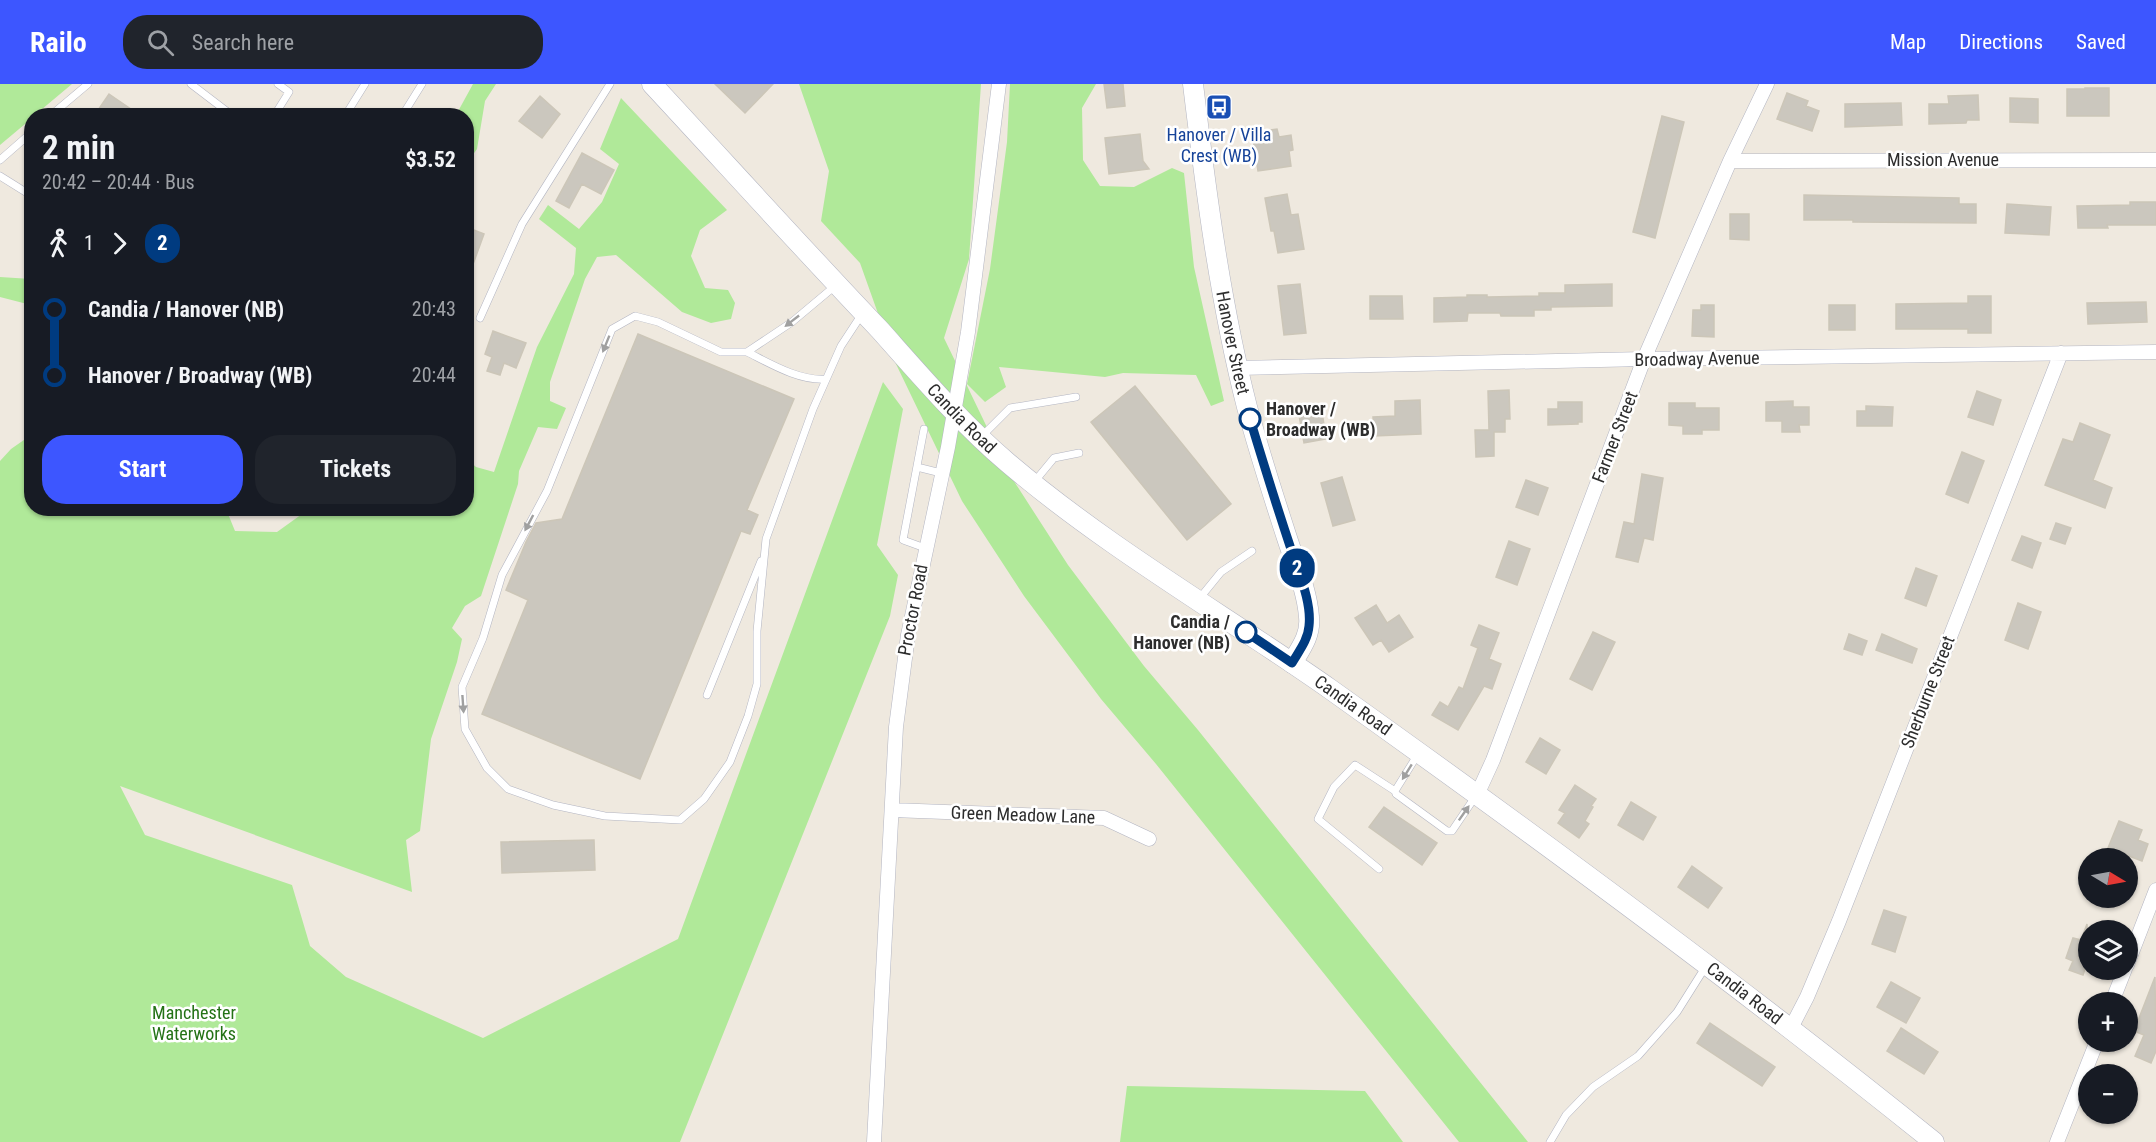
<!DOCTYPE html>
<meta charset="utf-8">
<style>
body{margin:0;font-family:"Roboto Condensed",sans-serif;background:#20242c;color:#f1f3f6;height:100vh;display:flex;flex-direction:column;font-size:22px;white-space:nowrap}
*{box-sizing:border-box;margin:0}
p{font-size:20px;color:#9ea1a6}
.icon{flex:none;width:33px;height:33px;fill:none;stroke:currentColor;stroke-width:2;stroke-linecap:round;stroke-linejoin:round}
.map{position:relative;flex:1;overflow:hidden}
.panel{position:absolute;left:24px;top:24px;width:450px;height:408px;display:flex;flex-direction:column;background:#171b24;border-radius:24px;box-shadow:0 2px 4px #0004}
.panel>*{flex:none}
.badge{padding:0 12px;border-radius:20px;font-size:21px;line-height:39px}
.needle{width:39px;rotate:100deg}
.tools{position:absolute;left:2078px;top:764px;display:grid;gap:12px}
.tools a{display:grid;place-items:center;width:60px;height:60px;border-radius:50%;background:#171b24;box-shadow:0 2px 4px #0004;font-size:30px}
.map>.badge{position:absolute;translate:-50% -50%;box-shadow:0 0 0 3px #fff}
.legs{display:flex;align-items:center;gap:9px;height:66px;padding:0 18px;font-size:20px}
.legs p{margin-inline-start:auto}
.summary{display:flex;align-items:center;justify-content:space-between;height:102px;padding:0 18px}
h1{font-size:33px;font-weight:700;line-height:45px}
.button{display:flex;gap:12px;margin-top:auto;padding:12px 18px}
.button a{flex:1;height:69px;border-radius:24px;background:#3d56ff;color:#fff;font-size:24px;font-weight:700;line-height:69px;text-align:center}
.button a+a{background:#20242c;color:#f1f3f6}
ul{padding:0 18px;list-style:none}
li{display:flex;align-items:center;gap:21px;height:66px;font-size:22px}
li i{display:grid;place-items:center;width:9px;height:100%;margin:0 8px;background:currentColor}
li i::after{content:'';width:15px;height:15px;margin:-8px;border:4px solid;border-radius:50%;background:#171b24}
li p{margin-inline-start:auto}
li:first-child i{background:linear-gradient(#0000 50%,currentColor 0)}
li:last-child i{background:linear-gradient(currentColor 50%,#0000 0)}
header{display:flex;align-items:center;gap:36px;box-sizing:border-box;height:84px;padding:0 30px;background:#3d56ff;color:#fff}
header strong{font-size:28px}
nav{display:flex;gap:33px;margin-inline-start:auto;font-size:21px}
.search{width:420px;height:54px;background:#20242c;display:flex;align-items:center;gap:15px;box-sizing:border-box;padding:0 21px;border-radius:24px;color:#9ea1a6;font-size:22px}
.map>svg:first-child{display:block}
.green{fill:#b0e999}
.building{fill:#cbc7be;stroke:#ccc6b8;stroke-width:1.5}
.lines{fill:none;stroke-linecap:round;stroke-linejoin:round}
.service-casing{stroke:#b3b5c2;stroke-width:8}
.minor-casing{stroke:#b3b5c2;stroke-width:15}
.secondary-casing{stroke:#b3b5c2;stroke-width:21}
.service{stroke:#fff;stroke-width:7}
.minor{stroke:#fff;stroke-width:14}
.secondary{stroke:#fff;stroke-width:20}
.oneway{fill:#a0a0a0}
.line-1-casing{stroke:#fff;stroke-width:14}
.line-1{stroke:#003b80;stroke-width:9}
.stop-1-dot{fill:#fff;stroke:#003b80;stroke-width:3}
.labels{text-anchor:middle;stroke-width:5;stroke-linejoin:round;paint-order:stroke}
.transit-label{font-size:18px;fill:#164399;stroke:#fff}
.street-label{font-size:18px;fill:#2d2d2d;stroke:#fff}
.stop-label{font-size:18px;font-weight:bold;fill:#2d2d2d;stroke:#fff;text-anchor:start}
.park-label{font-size:18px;fill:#247216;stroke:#fff}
</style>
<header>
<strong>Railo</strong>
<div class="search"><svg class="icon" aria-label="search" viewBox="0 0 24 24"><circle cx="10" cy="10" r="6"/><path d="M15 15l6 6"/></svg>Search here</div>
<nav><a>Map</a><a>Directions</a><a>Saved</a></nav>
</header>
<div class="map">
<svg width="2156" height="1058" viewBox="0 0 2156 1058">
<rect width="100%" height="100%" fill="#efe9df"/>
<!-- green -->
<path class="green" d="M0,0H72L35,31L32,32L31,35L0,61Z
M473,0H496L485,17L477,65L467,79L466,32L456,31Z
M799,0H981L969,175L944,254L1010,391L1068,481L1144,582L1198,646L1528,1058H1459L1156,680L1101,615L1024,512L962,417L896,280L860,179L821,137L829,87Z
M1010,0H1096L1082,24L1083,76L1100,102L1134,103L1172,84L1184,89L1194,183L1224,317L1211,322L1196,291L1123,289L1105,293L999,283L1006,303L985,318L967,300L990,185L1007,58Z
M621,14L727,126L700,146L691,172L705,204L728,206L735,219L731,235L711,239L682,228L616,171L597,173L585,195L550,298V317L566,324L557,345L538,343L519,387L518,400L481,512L465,522L452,544L462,555L457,578L431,655L420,747L406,756L412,808L120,702L145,751L292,801L310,862L346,893L483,954L678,855L883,298L903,325L877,461L898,491L890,532L680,1058H0V377L11,365L31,351L32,424L226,425L235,447L277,448L309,425L466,424L467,375L476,383L494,388L537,263L574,190L576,164L539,135L548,121L579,145L602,118L619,80L600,65Z
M0,193L31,195V221L0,213Z
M1127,1002L1365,1007L1403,1058H1120Z"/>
<!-- building -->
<path class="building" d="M715,0H773L745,29Z
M1104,0H1123L1125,22L1107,24Z
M2085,4H2109V32H2067V5H2085Z
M1787,9L1808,17L1806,22L1819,27L1812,47L1777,35Z
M109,10L141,32H94Z
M1978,11L1979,36H1967L1966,39L1929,40V20H1949L1948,12Z
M540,12L560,30L542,54L519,37Z
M2010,14L2038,15V39L2010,38Z
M1901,19L1902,41L1845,43V20Z
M1662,32L1684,38L1655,154L1633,148Z
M1277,45L1279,53L1291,51L1293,66L1289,67L1291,82L1258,87L1252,49Z
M1140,50L1143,77L1149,85L1109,90L1105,54Z
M582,69L614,86L601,110L582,100L569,124L556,117Z
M1287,110L1291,131L1298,130L1304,165L1278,169L1274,147H1271L1265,114Z
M1804,111L1959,114V120H1976V139L1853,138V136H1804Z
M2130,118H2156V141H2107L2108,144H2078L2077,122L2130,121Z
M2007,120L2051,123L2049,151L2005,149Z
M1730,130H1749V156L1730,155Z
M466,143L484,150L468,194L466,193Z
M1300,200L1306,249L1284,251L1278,202Z
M1612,200V222L1551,223V226H1534V232H1501L1500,229H1468L1467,237L1434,238V214L1467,213V211H1487V213L1539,212V209H1565V201Z
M1370,212H1402L1403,235H1370Z
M1968,212H1991V249H1968V245H1896V220L1968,219Z
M2146,218L2147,238L2088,240L2087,219Z
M1701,221H1714V253L1692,252L1693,226H1701Z
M1829,221H1855V246H1829Z
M493,247L526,259L516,284L504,279L500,291L487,287L492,273L485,270Z
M638,250L794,315L747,426L758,431L750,450L741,447L640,695L482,630L528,516L506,506L526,458L536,439L562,435Z
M1135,302L1231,420L1187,456L1091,338Z
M1509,306L1510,335H1505V348H1494V372L1476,373L1475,346H1489L1488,307Z
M1977,307L2001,316L1993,341L1968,333Z
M1420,316L1421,350L1374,352L1373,333L1395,332V317Z
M1793,317V323H1809V341H1799L1800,348H1782V337H1766V318Z
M1558,318H1582V338H1578V340L1548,341V325H1558Z
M1669,319H1695V324H1719V346H1702V350H1683V342L1669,341Z
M1866,322L1893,323L1892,342H1857V327H1866Z
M1322,327L1326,355L1304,359L1299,331Z
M2080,339L2110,351L2093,396L2112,404L2105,424L2045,401L2063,355L2073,358Z
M1962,368L1984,377L1968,419L1946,410Z
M1642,390L1663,394L1653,456L1644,454L1638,478L1616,473L1624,438L1634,440Z
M1342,393L1355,436L1333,442L1321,399Z
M1526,396L1548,404L1538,431L1516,423Z
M2056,439L2071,444L2065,460L2050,455Z
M2022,452L2041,459L2032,484L2012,476Z
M1509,457L1530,465L1517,501L1496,493Z
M1916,484L1937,492L1926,522L1905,514Z
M2018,519L2041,528L2028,565L2005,556Z
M1376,521L1387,539L1399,531L1413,553L1389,568L1381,556L1373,561L1355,534Z
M1479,541L1499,549L1489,575L1501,580L1492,605L1484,602L1458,646L1432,631L1440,618L1448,623L1459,603L1463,605L1478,564L1471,561Z
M1593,548L1615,558L1592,606L1570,595Z
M1849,550L1867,557L1862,571L1844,565Z
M1882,550L1917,565L1912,579L1876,566Z
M1540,654L1560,666L1546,690L1526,678Z
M1575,701L1596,715L1591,722L1593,723L1585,737L1589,740L1579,754L1558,739L1565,729L1559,726Z
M1631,718L1656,733L1643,756L1618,741Z
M1384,723L1437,759L1422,781L1369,743Z
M2119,737L2142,746L2138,756L2148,760L2142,777L2108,764Z
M594,756L595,786L502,789L501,758Z
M1692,782L1722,804L1708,824L1678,803Z
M1884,826L1906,833L1895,868L1872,860Z
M2087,840L2088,883L2086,882L2083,891L2069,886L2073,877L2066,874L2073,854L2081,856Z
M2155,893L2156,967L2151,979L2135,972L2144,951L2134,947Z
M1891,898L1920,914L1906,939L1877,923Z
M1710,939L1775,983L1762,1002L1697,959Z
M1901,944L1938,968L1924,990L1887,967Z"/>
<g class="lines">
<defs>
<path id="service" d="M191,0L233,32
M50,32L88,0
M274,32L289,8L278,0
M345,32L365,0
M402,32L422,0
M0,76L32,48
M0,92L32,112
M835,202L792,238L747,268H721L658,238L635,232L612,245L547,407L502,491L483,554L462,603L465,645L487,684L508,705L553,721L605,732L680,736L704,715L730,678L748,632L757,600V547L766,455L813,325L841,262L862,230
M480,234L522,140L610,0
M747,268C771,280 799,297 826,295
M924,345L903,456L925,464
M982,352L1010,324L1076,313
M917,383L941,389
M1035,397L1054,374L1079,369
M1199,515L1221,488L1252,467
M707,611L761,477
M1395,707L1418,670
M1379,785L1318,735L1334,703L1355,681L1395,707L1396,710L1447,747H1452L1475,713
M1550,1058L1566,1031L1593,1003L1638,972L1677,928L1706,882"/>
<path id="minor" d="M1730,77L2156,76
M1237,284L1644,275L2156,268
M1477,711L1493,676L1644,275L1730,77L1767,0
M892,726L1104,734L1149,755
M2127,881L2156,806
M2112,918L2125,885
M1791,944L1807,913L1839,837L2061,269
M874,1058L896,643L908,551L948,363L968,248L999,0
M2057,1058L2097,957"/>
<g id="secondary">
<path id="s1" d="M652,0C728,82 803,165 880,246C921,292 961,339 1008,379C1108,464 1223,530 1330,605C1535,751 1738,900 1934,1058"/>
<path id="s2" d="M1193,0C1206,108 1220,218 1247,323C1259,368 1273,411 1287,454C1295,479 1307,506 1309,533C1311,551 1301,564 1292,579"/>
</g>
</defs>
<!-- service casing -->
<use href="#service" class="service-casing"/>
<!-- minor casing -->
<use href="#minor" class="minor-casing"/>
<!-- secondary casing -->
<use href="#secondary" class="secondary-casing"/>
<!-- service -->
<use href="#service" class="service"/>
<!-- minor -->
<use href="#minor" class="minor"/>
<!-- secondary -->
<use href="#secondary" class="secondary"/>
</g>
<!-- one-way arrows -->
<defs><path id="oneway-solid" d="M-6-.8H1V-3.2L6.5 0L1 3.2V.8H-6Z" transform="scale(1.5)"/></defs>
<g class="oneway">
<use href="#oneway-solid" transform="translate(792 237) rotate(142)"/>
<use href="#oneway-solid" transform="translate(606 260) rotate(112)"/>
<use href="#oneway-solid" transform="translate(529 439) rotate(118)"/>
<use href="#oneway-solid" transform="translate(463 620) rotate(86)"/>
<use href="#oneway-solid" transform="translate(1407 688) rotate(122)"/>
<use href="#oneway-solid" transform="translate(1464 729) rotate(-55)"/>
</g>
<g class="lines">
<defs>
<path id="line-1" d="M1246,548L1292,579C1299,567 1308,556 1309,542C1312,516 1297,486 1290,462C1276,420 1263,378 1250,335"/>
</defs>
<!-- line-1 casing -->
<use href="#line-1" class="line-1-casing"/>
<!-- line-1 -->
<use href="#line-1" class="line-1"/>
</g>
<!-- icons -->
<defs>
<symbol id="bus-square" viewBox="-11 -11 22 22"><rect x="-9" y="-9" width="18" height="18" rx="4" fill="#1a4fb4" stroke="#fff"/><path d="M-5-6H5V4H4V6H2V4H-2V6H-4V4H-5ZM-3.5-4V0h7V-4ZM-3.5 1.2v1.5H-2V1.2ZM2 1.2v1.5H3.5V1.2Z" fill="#fff"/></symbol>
</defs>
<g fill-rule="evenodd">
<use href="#bus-square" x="1204" y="8" width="30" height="30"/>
</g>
<!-- markers -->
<g class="stop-1-dot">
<circle cx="1250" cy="335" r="10"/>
<circle cx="1246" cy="548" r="10"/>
</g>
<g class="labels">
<!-- transit labels -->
<g class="transit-label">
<text x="1219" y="57">Hanover / Villa<tspan x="1219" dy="21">Crest (WB)</tspan></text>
</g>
<!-- street labels -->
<g class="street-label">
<text x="1943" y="82">Mission Avenue</text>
<text dy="6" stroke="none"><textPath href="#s2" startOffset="262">Hanover Street</textPath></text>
<text transform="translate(1697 275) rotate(-1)" y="6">Broadway Avenue</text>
<text dy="6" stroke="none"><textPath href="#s1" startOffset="456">Candia Road</textPath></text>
<text transform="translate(1615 353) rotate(-69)" y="6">Farmer Street</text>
<text transform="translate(913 526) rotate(-79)" y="6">Proctor Road</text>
<text transform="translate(1928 608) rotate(-69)" y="6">Sherburne Street</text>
<text dy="6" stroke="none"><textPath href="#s1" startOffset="942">Candia Road</textPath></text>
<text transform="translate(1023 731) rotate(2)" y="6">Green Meadow Lane</text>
<text dy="6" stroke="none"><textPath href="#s1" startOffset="1428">Candia Road</textPath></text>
</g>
<!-- stop labels -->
<g class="stop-label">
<text x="1266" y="331">Hanover /<tspan x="1266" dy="21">Broadway (WB)</tspan></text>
<text x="1230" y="544" text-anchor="end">Candia /<tspan x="1230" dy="21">Hanover (NB)</tspan></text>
</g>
<!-- park labels -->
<g class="park-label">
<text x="194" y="935">Manchester<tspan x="194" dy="21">Waterworks</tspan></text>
</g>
</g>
</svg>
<div class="tools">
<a><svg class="needle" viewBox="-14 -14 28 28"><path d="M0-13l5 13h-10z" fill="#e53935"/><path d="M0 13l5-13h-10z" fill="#9ea1a6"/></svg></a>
<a><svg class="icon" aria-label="layers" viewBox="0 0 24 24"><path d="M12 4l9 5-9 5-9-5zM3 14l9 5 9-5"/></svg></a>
<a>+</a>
<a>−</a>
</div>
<b class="badge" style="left:1297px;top:484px;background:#003b80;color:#fff">2</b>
<section class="panel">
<div class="summary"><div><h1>2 min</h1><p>20:42 – 20:44 · Bus</p></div><b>$3.52</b></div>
<div class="legs"><svg class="icon" aria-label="walk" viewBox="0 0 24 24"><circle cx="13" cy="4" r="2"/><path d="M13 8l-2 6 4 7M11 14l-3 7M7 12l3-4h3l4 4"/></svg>1<svg class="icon" aria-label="forward" viewBox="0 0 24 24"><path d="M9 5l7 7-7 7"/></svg><b class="badge" style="background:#003b80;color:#fff">2</b></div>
<ul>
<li><i style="color:#003b80"></i><b>Candia / Hanover (NB)</b><p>20:43</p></li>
<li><i style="color:#003b80"></i><b>Hanover / Broadway (WB)</b><p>20:44</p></li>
</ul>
<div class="button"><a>Start</a><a>Tickets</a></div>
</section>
</div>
